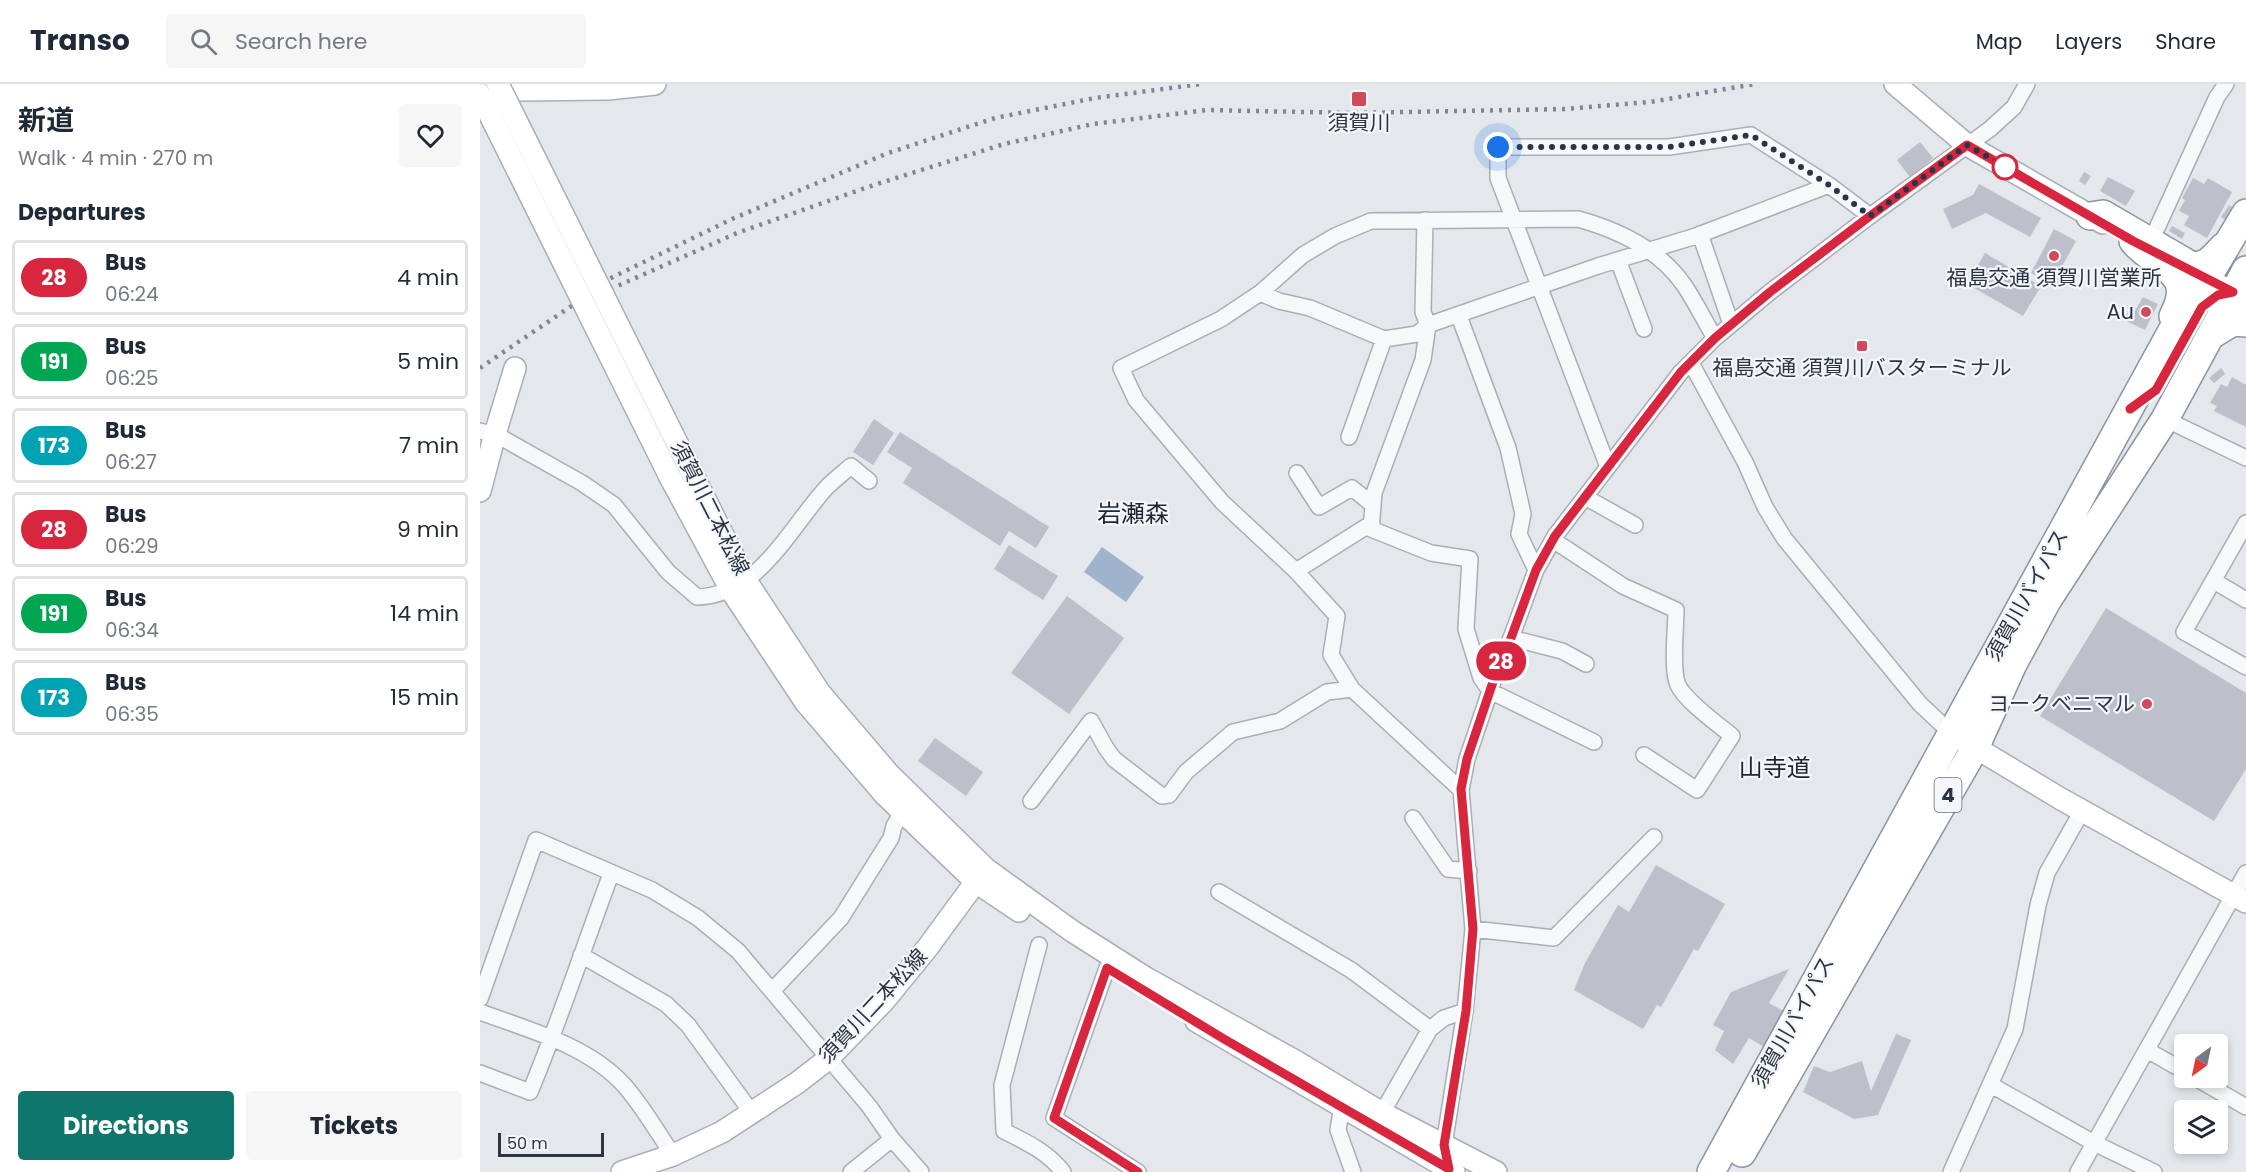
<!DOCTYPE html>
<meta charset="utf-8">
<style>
body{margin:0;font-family:Poppins,"Noto Sans JP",sans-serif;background:#f6f6f7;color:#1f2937;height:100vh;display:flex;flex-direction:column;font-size:22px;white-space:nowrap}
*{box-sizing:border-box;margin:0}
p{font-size:20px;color:#747a83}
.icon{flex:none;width:33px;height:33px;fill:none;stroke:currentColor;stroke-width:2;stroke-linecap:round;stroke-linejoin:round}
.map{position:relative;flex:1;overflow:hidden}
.side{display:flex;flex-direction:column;background:#fff;width:480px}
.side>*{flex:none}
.badge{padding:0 12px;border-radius:20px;font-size:21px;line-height:39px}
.needle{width:39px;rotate:213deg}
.fabs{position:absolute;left:1694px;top:950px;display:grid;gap:12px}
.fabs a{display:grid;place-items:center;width:54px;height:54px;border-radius:6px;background:#fff;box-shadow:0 3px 9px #0003;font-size:30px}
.scale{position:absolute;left:18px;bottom:15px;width:106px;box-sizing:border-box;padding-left:6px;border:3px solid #2b3445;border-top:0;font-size:16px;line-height:21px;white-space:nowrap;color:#2b3445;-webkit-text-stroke:4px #f4f6f9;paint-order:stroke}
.you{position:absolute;width:30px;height:30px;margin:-15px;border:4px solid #fff;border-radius:50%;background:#1a73e8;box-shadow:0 0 0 9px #1a73e833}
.map>.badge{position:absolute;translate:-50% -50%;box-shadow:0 0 0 3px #fff}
h2{padding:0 18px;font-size:22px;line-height:54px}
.round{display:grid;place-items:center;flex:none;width:63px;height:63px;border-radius:6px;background:#f6f6f7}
.overview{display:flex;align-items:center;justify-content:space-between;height:102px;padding:0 18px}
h1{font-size:28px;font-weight:700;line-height:45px}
.cta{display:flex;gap:12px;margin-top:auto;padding:12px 18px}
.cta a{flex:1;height:69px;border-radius:6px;background:#0f766e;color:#fff;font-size:24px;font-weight:700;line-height:69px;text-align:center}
.cta a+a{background:#f6f6f7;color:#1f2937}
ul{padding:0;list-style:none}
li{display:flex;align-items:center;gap:18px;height:75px;margin:0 12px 9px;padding:0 6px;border:3px solid #e0e1e3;border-radius:6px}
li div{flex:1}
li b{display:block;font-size:22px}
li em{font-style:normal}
li .badge{min-width:66px;font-weight:700;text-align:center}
header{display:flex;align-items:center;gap:36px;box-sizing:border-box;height:84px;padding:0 30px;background:#fff;border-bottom:2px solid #e0e1e3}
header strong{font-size:28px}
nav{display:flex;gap:33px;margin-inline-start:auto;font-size:21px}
.search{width:420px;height:54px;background:#f6f6f7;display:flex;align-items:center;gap:15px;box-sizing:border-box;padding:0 21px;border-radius:6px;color:#747a83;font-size:22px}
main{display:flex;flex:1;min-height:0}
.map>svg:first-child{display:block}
.water{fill:#9fb4cc}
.building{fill:#bbc0ca}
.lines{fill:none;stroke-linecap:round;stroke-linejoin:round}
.street-casing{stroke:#a9aeb7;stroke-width:18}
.secondary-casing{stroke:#a9aeb7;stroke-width:24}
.highway-casing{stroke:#8b94a3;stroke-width:30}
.street{stroke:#f7f8fa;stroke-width:15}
.secondary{stroke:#fff;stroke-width:21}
.highway{stroke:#fff;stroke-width:27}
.rail{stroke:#7d8696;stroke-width:4.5;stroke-dasharray:3 6;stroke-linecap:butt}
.secondary-bridge-casing{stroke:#a9aeb7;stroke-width:24;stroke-linecap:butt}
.secondary-bridge{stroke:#fff;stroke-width:21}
.line-casing{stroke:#fff;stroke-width:14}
.line{stroke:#d7263d;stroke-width:9}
.walk{stroke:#2b3445;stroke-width:6;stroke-dasharray:0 10.8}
.poi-dot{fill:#d1495b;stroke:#f4f6f9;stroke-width:2}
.stop-dot{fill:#fff;stroke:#d7263d;stroke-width:3}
.labels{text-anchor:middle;stroke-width:4.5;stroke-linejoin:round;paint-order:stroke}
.shield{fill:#f4f6f9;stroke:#676e7b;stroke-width:1.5}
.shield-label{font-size:20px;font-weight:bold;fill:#2b3445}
.poi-label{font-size:21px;fill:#2b3445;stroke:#f4f6f9}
.street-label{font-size:21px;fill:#2b3445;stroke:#f4f6f9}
.quarter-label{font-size:24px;fill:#1d2536;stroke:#f4f6f9}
</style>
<header>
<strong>Transo</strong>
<div class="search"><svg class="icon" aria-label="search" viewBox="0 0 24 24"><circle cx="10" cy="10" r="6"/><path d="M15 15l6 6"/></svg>Search here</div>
<nav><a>Map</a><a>Layers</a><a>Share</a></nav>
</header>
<main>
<section class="side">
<div class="overview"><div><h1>新道</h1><p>Walk · 4 min · 270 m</p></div><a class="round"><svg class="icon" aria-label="heart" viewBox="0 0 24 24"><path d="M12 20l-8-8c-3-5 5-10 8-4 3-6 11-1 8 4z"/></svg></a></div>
<h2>Departures</h2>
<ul>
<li><span class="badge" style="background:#d7263d;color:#fff">28</span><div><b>Bus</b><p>06:24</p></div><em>4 min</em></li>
<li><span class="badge" style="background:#00a651;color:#fff">191</span><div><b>Bus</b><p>06:25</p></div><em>5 min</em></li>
<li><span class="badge" style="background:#00a3b4;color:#fff">173</span><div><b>Bus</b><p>06:27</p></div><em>7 min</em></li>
<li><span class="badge" style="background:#d7263d;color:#fff">28</span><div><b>Bus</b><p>06:29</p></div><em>9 min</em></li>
<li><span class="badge" style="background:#00a651;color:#fff">191</span><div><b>Bus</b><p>06:34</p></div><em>14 min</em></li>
<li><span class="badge" style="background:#00a3b4;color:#fff">173</span><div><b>Bus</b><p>06:35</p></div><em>15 min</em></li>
</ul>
<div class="cta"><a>Directions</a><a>Tickets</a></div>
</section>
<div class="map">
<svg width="1766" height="1088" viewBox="0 0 1766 1088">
<rect width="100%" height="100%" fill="#e4e7ec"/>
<!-- water -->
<path class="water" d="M622,463L664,493L646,518L604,488Z"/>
<!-- building -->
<path class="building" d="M1440,58L1453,74L1430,93L1417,76Z
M1604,88L1611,92L1605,101L1599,97Z
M1628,93L1655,107L1646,122L1620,107Z
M1713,94L1724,100L1728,94L1752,108L1727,154L1704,141L1709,132L1699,127L1705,116L1702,114Z
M1499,100L1561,134L1550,153L1506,129L1472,145L1463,125L1493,111Z
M1749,121L1754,124L1747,137L1741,133Z
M1692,142L1705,149L1702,155L1689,147Z
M1574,145L1596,157L1580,186L1586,189L1579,203L1551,189Z
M1505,169L1561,202L1543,232L1487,200Z
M1663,213L1678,220L1665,246L1644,236L1650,225L1655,227Z
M1741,284L1745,290L1734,299L1729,294Z
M1752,293L1766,301V343L1734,327L1737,322L1730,319L1741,300L1747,303Z
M394,335L414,349L393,381L373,368Z
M420,348L569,443L556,464L529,447L520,462L423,399L432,384L407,368Z
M529,461L578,492L563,516L514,485Z
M587,512L644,554L589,630L531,589Z
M1626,524L1766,609V685L1734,737L1560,632Z
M455,654L503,688L486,712L438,677Z
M1176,781L1245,820L1218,867L1214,865L1181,923L1177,921L1163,945L1094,906L1105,879L1138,821L1149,828Z
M1309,885L1289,919L1305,928L1284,963L1269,954L1253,980L1235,966L1244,947L1233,941L1251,908Z
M1416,950L1431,956L1398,1031L1374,1035L1323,1008L1334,982L1350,988L1382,977L1391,1007Z"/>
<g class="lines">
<defs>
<path id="street" d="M945,136L943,228L948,241L943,276L894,409L891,445L951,469L990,475L986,545L1001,594L1010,607L1114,658
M1220,150L1251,240
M1671,157L1737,13L1746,0
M1138,176L1164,245
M780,209L799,217L830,224L904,255L937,250L948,241L1118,182L1216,152L1349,101
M979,232L1028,364L1043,430L1039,450L1056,486
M1211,279L1265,378L1285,423L1304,454L1440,620L1471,649
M1685,335L1766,374
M0,347L15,350L102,399L134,421L188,488L217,513C279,512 310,443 347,403C354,396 363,389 371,382L389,397
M869,353L904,255
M1128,383L1018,94V63H1189L1271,51L1349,101L1390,132
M817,389L839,423L872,404L893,421
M1105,413L1155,441
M892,439L816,487L742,418L656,316L641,284L741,235L780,209L823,171L855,152L891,137L1098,135C1138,146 1179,165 1204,201C1215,217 1224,236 1235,254
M1766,439L1704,548L1766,583
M1073,456L1143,502L1196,526C1196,544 1191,586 1198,601C1205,617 1238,640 1252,652L1217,706L1164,671
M816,487L857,532L851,571L872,605L981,706
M1734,497L1766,516
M1031,554L1082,567L1106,580
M551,717L611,637L626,664L634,675L682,712L689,711L706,688L753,648L800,637L847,608L872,605
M933,734L968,785L989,787
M739,808L871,886L950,945
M993,845L1074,854L1174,753
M559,861L522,1001L524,1047C546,1058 568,1068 583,1088
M101,871L186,920L208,941L272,1029
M627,884L574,1034L658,1088
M292,907L361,834L411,754L414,742L422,728
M0,915L56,756L172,806L218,834L258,867L389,1022L412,1055L441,1088
M0,928C49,946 106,961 142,999C161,1019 177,1048 193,1071
M1667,966L1704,987
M0,989L50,1008C80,936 104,862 131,790
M1714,993L1766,1023
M1511,1001L1614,1059L1674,1088
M862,1022L858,1046L873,1088
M902,1029L950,945L964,934L985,927
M966,1068L964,1061L985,927L993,845L981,706L987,675L1016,589L1031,554L1056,486L1075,452L1128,383L1201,288L1235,254L1290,208L1390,132L1510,45L1534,23L1547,0
M371,1088L412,1055
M1471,1088L1535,945L1558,821L1567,789L1602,727
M1598,1088L1766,789"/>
<path id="secondary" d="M1415,0L1487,61L1623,139
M38,6L128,5L175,0
M1713,189L1753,208L1766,221
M209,383L265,495L340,609L409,690L506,785L592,847L666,894L817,978L902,1029L1016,1088
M190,393L251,506L326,619L405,711L496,798L539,827
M0,407L15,350L35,284
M1483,656L1581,715L1766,818
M716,937L974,1088
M142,1088L193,1071L242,1048L317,999L348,975L404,917L448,863L503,788"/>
<path id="highway" d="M1610,132L1623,130L1712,182C1727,182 1733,174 1743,163
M1653,157C1674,184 1718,185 1693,232
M1730,252L1753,238L1766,239
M1262,1069L1495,664L1533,580L1567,517L1685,335L1766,186
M1231,1088L1711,212L1726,196L1766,129"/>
</defs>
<!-- street casing -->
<use href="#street" class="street-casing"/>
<!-- secondary casing -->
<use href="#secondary" class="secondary-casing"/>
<!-- highway casing -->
<use href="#highway" class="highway-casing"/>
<!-- street -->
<use href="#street" class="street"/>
<!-- secondary -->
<use href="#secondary" class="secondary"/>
<!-- highway -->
<use href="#highway" class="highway"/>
<!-- rail -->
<path class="rail" d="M90,214L252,135L408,69L515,34L615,14L721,0
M0,284L90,223L257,149L394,101L524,60L613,40L727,26L873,29L1084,25L1170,18L1275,0"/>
<defs>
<path id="secondary-bridge" d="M18,0L209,383
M0,11L190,393"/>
</defs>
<!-- secondary-bridge casing -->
<use href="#secondary-bridge" class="secondary-bridge-casing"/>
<!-- secondary-bridge -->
<use href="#secondary-bridge" class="secondary-bridge"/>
</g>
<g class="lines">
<defs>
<path id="line" d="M658,1088L574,1034L627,884L744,955L969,1085L964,1061L986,927L993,845L981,705L987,675L1016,589L1031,554L1056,486L1075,452L1128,383L1201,288L1235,254L1290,208L1390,132L1487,61L1653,157L1753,208L1738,211L1722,223L1676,306L1650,325"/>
</defs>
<!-- line casing -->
<use href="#line" class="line-casing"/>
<!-- line -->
<use href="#line" class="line"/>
<!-- walk -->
<path class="walk" d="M1018,63H1189L1271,51L1349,101L1390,132L1487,61L1528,84L1525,83"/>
</g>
<!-- markers -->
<g class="poi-dot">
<rect x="871" y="7" width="16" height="16" rx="3"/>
<circle cx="1574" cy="172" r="6"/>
<circle cx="1666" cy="228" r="6"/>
<rect x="1376" y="256" width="12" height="12" rx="3"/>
<circle cx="1667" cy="620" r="6"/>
</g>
<circle class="stop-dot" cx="1525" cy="83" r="12"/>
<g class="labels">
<!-- shield labels -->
<rect class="shield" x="1454.5" y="694" width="27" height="34" rx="4.5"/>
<g class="shield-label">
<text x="1468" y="718">4</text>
</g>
<!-- poi labels -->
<g class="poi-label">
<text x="879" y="46">須賀川</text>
<text x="1574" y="201">福島交通 須賀川営業所</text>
<text x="1654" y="235" text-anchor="end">Au</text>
<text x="1382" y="291">福島交通 須賀川バスターミナル</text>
<text x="1655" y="627" text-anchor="end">ヨークベニマル</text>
</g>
<!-- street labels -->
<g class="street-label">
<text transform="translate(230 424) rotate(63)" y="7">須賀川二本松線</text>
<text transform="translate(1547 511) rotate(-61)" y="7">須賀川バイパス</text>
<text transform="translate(393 922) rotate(-47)" y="7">須賀川二本松線</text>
<text transform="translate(1313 938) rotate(-61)" y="7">須賀川バイパス</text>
</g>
<!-- quarter labels -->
<g class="quarter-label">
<text x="653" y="438">岩瀬森</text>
<text x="1295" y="692">山寺道</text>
</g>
</g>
</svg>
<div class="fabs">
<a><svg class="needle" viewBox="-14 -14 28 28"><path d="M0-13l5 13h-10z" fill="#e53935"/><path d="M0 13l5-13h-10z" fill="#747a83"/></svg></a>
<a><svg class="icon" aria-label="layers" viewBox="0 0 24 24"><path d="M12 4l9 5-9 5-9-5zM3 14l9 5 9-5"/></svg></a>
</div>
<div class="scale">50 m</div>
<div class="you" style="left:1018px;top:63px"></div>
<b class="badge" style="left:1021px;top:577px;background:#d7263d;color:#fff">28</b>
</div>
</main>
